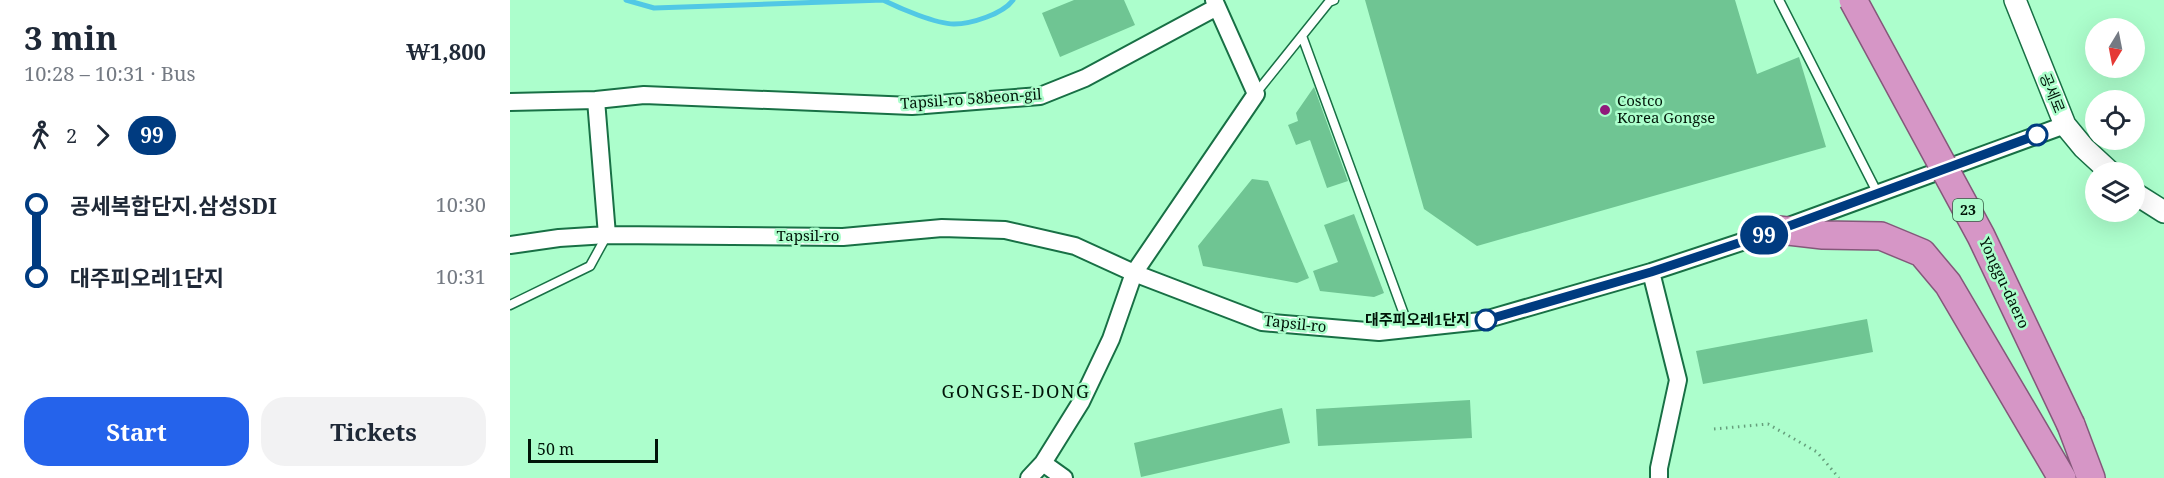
<!DOCTYPE html>
<meta charset="utf-8">
<style>
body{margin:0;font-family:"Noto Serif","Noto Sans KR",serif;background:#f2f2f3;color:#1f2937;height:100vh;display:flex;flex-direction:column;font-size:22px;white-space:nowrap}
*{box-sizing:border-box;margin:0}
p{font-size:20px;color:#747a83}
.icon{flex:none;width:33px;height:33px;fill:none;stroke:currentColor;stroke-width:2;stroke-linecap:round;stroke-linejoin:round}
.map{position:relative;flex:1;overflow:hidden}
.panel{display:flex;flex-direction:column;background:#fff;width:510px}
.panel>*{flex:none}
.badge{padding:0 12px;border-radius:20px;font-size:21px;line-height:39px}
.needle{width:39px;rotate:190deg}
.buttons{position:absolute;left:1575px;top:18px;display:grid;gap:12px}
.buttons a{display:grid;place-items:center;width:60px;height:60px;border-radius:50%;background:#fff;box-shadow:0 6px 24px #0002;font-size:30px}
.scale{position:absolute;left:18px;bottom:15px;width:130px;box-sizing:border-box;padding-left:6px;border:3px solid #001508;border-top:0;font-size:16px;line-height:21px;white-space:nowrap;color:#001508;-webkit-text-stroke:4px #acfecc;paint-order:stroke}
.map>.badge{position:absolute;translate:-50% -50%;box-shadow:0 0 0 3px #fff}
.legs{display:flex;align-items:center;gap:9px;height:66px;padding:0 24px;font-size:20px}
.legs p{margin-inline-start:auto}
.headline{display:flex;align-items:center;justify-content:space-between;height:102px;padding:0 24px}
h1{font-size:33px;font-weight:700;line-height:45px}
.primary-button{display:flex;gap:12px;margin-top:auto;padding:12px 24px}
.primary-button a{flex:1;height:69px;border-radius:24px;background:#2563eb;color:#fff;font-size:24px;font-weight:700;line-height:69px;text-align:center}
.primary-button a+a{background:#f2f2f3;color:#1f2937}
ul{padding:0 24px;list-style:none}
li{display:flex;align-items:center;gap:21px;height:72px;font-size:22px}
li i{display:grid;place-items:center;width:9px;height:100%;margin:0 8px;background:currentColor}
li i::after{content:'';width:15px;height:15px;margin:-8px;border:4px solid;border-radius:50%;background:#fff}
li p{margin-inline-start:auto}
li:first-child i{background:linear-gradient(#0000 50%,currentColor 0)}
li:last-child i{background:linear-gradient(currentColor 50%,#0000 0)}
main{display:flex;flex:1;min-height:0}
.map>svg:first-child{display:block}
.lines{fill:none;stroke-linecap:round;stroke-linejoin:round}
.stream{stroke:#51c8e5;stroke-width:5}
.building{fill:#6fc593}
.service-casing{stroke:#187045;stroke-width:11}
.minor-casing{stroke:#187045;stroke-width:20}
.tertiary-casing{stroke:#187045;stroke-width:24}
.trunk-casing{stroke:#84587a;stroke-width:30}
.path{stroke:#669f7c;stroke-width:3;stroke-dasharray:1.5 4.5;stroke-linecap:butt}
.service{stroke:#fff;stroke-width:8}
.minor{stroke:#fff;stroke-width:16}
.tertiary{stroke:#fff;stroke-width:21}
.trunk{stroke:#d696c6;stroke-width:27}
.trunk-bridge-casing{stroke:#84587a;stroke-width:30;stroke-linecap:butt}
.trunk-bridge{stroke:#d696c6;stroke-width:27}
.line-1-casing{stroke:#fff;stroke-width:14}
.line-1{stroke:#003b80;stroke-width:9}
.poi-dot{fill:#901b7b;stroke:#acfecc;stroke-width:2}
.stop-1-dot{fill:#fff;stroke:#003b80;stroke-width:3}
.labels{text-anchor:middle;stroke-width:5;stroke-linejoin:round;paint-order:stroke}
.shield{fill:#acfecc;stroke:#345b43;stroke-width:1.5}
.shield-label{font-size:14px;font-weight:bold;fill:#001508}
.street-label{font-size:15px;fill:#001508;stroke:#acfecc}
.poi-label{font-size:15px;fill:#001508;stroke:#acfecc;text-anchor:start}
.stop-label{font-size:15px;font-weight:bold;fill:#001508;stroke:#acfecc;text-anchor:end}
.quarter-label{font-size:18px;letter-spacing:1.5px;fill:#001508;stroke:#acfecc}
</style>
<main>
<section class="panel">
<div class="headline"><div><h1>3 min</h1><p>10:28 – 10:31 · Bus</p></div><b>₩1,800</b></div>
<div class="legs"><svg class="icon" aria-label="walk" viewBox="0 0 24 24"><circle cx="13" cy="4" r="2"/><path d="M13 8l-2 6 4 7M11 14l-3 7M7 12l3-4h3l4 4"/></svg>2<svg class="icon" aria-label="forward" viewBox="0 0 24 24"><path d="M9 5l7 7-7 7"/></svg><b class="badge" style="background:#003b80;color:#fff">99</b></div>
<ul>
<li><i style="color:#003b80"></i><b>공세복합단지.삼성SDI</b><p>10:30</p></li>
<li><i style="color:#003b80"></i><b>대주피오레1단지</b><p>10:31</p></li>
</ul>
<div class="primary-button"><a>Start</a><a>Tickets</a></div>
</section>
<div class="map">
<svg width="1654" height="478" viewBox="0 0 1654 478">
<rect width="100%" height="100%" fill="#acfecc"/>
<g class="lines">
<!-- stream -->
<path class="stream" d="M116,0L144,8L373,0C389,8 426,24 444,24C461,24 493,14 503,0"/>
</g>
<!-- building -->
<path class="building" d="M564,0H614L625,25L550,57L532,13Z
M855,0H1225L1247,74L1289,57L1316,147L967,246L914,209Z
M804,87L838,181L817,188L800,140L786,145L778,125L788,121L786,113Z
M742,179L758,181L799,278L787,283L693,266L688,246Z
M844,214L874,293L864,297L810,291L803,271L828,262L814,225Z
M1357,319L1363,352L1193,384L1186,351Z
M960,400L962,438L808,446L806,409Z
M772,408L780,443L631,477L624,443Z"/>
<g class="lines">
<defs>
<path id="service" d="M1269,0L1368,194
M792,36L899,328
M746,93L819,2L824,0
M0,305L80,266L97,235"/>
<path id="minor" d="M86,100L134,95L402,106L530,96L575,78L707,7
M0,102L86,100L97,235
M0,245L49,238L97,235L333,237L432,228L495,230L565,246L624,273L752,322L869,332L971,321L1141,272L1268,230L1555,125
M1141,272L1168,380L1149,468V478
M533,463L554,478
M519,478L533,463L571,402L601,339L624,273L746,94L704,0"/>
<path id="tertiary" d="M1505,0L1555,125L1574,148L1600,172
M1624,193L1654,212"/>
<path id="trunk" d="M1268,230L1313,235L1371,236L1412,253L1438,284L1552,478
M1561,425L1581,478"/>
</defs>
<!-- service casing -->
<use href="#service" class="service-casing"/>
<!-- minor casing -->
<use href="#minor" class="minor-casing"/>
<!-- tertiary casing -->
<use href="#tertiary" class="tertiary-casing"/>
<!-- trunk casing -->
<use href="#trunk" class="trunk-casing"/>
<!-- path -->
<path class="path" d="M1204,429L1258,424L1307,452L1329,478"/>
<!-- service -->
<use href="#service" class="service"/>
<!-- minor -->
<use href="#minor" class="minor"/>
<!-- tertiary -->
<use href="#tertiary" class="tertiary"/>
<!-- trunk -->
<use href="#trunk" class="trunk"/>
<defs>
<path id="trunk-bridge" d="M1343,0L1471,236L1561,425"/>
</defs>
<!-- trunk-bridge casing -->
<use href="#trunk-bridge" class="trunk-bridge-casing"/>
<!-- trunk-bridge -->
<use href="#trunk-bridge" class="trunk-bridge"/>
</g>
<g class="lines">
<defs>
<path id="line-1" d="M976,320L1141,272L1268,230L1527,135"/>
</defs>
<!-- line-1 casing -->
<use href="#line-1" class="line-1-casing"/>
<!-- line-1 -->
<use href="#line-1" class="line-1"/>
</g>
<!-- markers -->
<circle class="poi-dot" cx="1095" cy="110" r="6"/>
<g class="stop-1-dot">
<circle cx="1527" cy="135" r="10"/>
<circle cx="976" cy="320" r="10"/>
</g>
<g class="labels">
<!-- shield labels -->
<rect class="shield" x="1443" y="199" width="30" height="22" rx="4.5"/>
<g class="shield-label">
<text x="1458" y="215">23</text>
</g>
<!-- street labels -->
<g class="street-label">
<text transform="translate(1542 93) rotate(68)" y="5">공세로</text>
<text transform="translate(461 99) rotate(-4)" y="5">Tapsil-ro 58beon-gil</text>
<text x="298" y="241">Tapsil-ro</text>
<text transform="translate(1494 283) rotate(65)" y="5">Yonggu-daero</text>
<text transform="translate(785 324) rotate(6)" y="5">Tapsil-ro</text>
</g>
<!-- poi labels -->
<g class="poi-label">
<text x="1107" y="106">Costco<tspan x="1107" dy="17">Korea Gongse</tspan></text>
</g>
<!-- stop labels -->
<g class="stop-label">
<text x="960" y="325">대주피오레1단지</text>
</g>
<!-- quarter labels -->
<g class="quarter-label">
<text x="506" y="398">GONGSE-DONG</text>
</g>
</g>
</svg>
<div class="buttons">
<a><svg class="needle" viewBox="-14 -14 28 28"><path d="M0-13l5 13h-10z" fill="#e53935"/><path d="M0 13l5-13h-10z" fill="#747a83"/></svg></a>
<a><svg class="icon" aria-label="locate" viewBox="0 0 24 24"><circle cx="12" cy="12" r="6"/><path d="M12 2v4M12 18v4M2 12h4M18 12h4"/></svg></a>
<a><svg class="icon" aria-label="layers" viewBox="0 0 24 24"><path d="M12 4l9 5-9 5-9-5zM3 14l9 5 9-5"/></svg></a>
</div>
<div class="scale">50 m</div>
<b class="badge" style="left:1254px;top:235px;background:#003b80;color:#fff">99</b>
</div>
</main>
